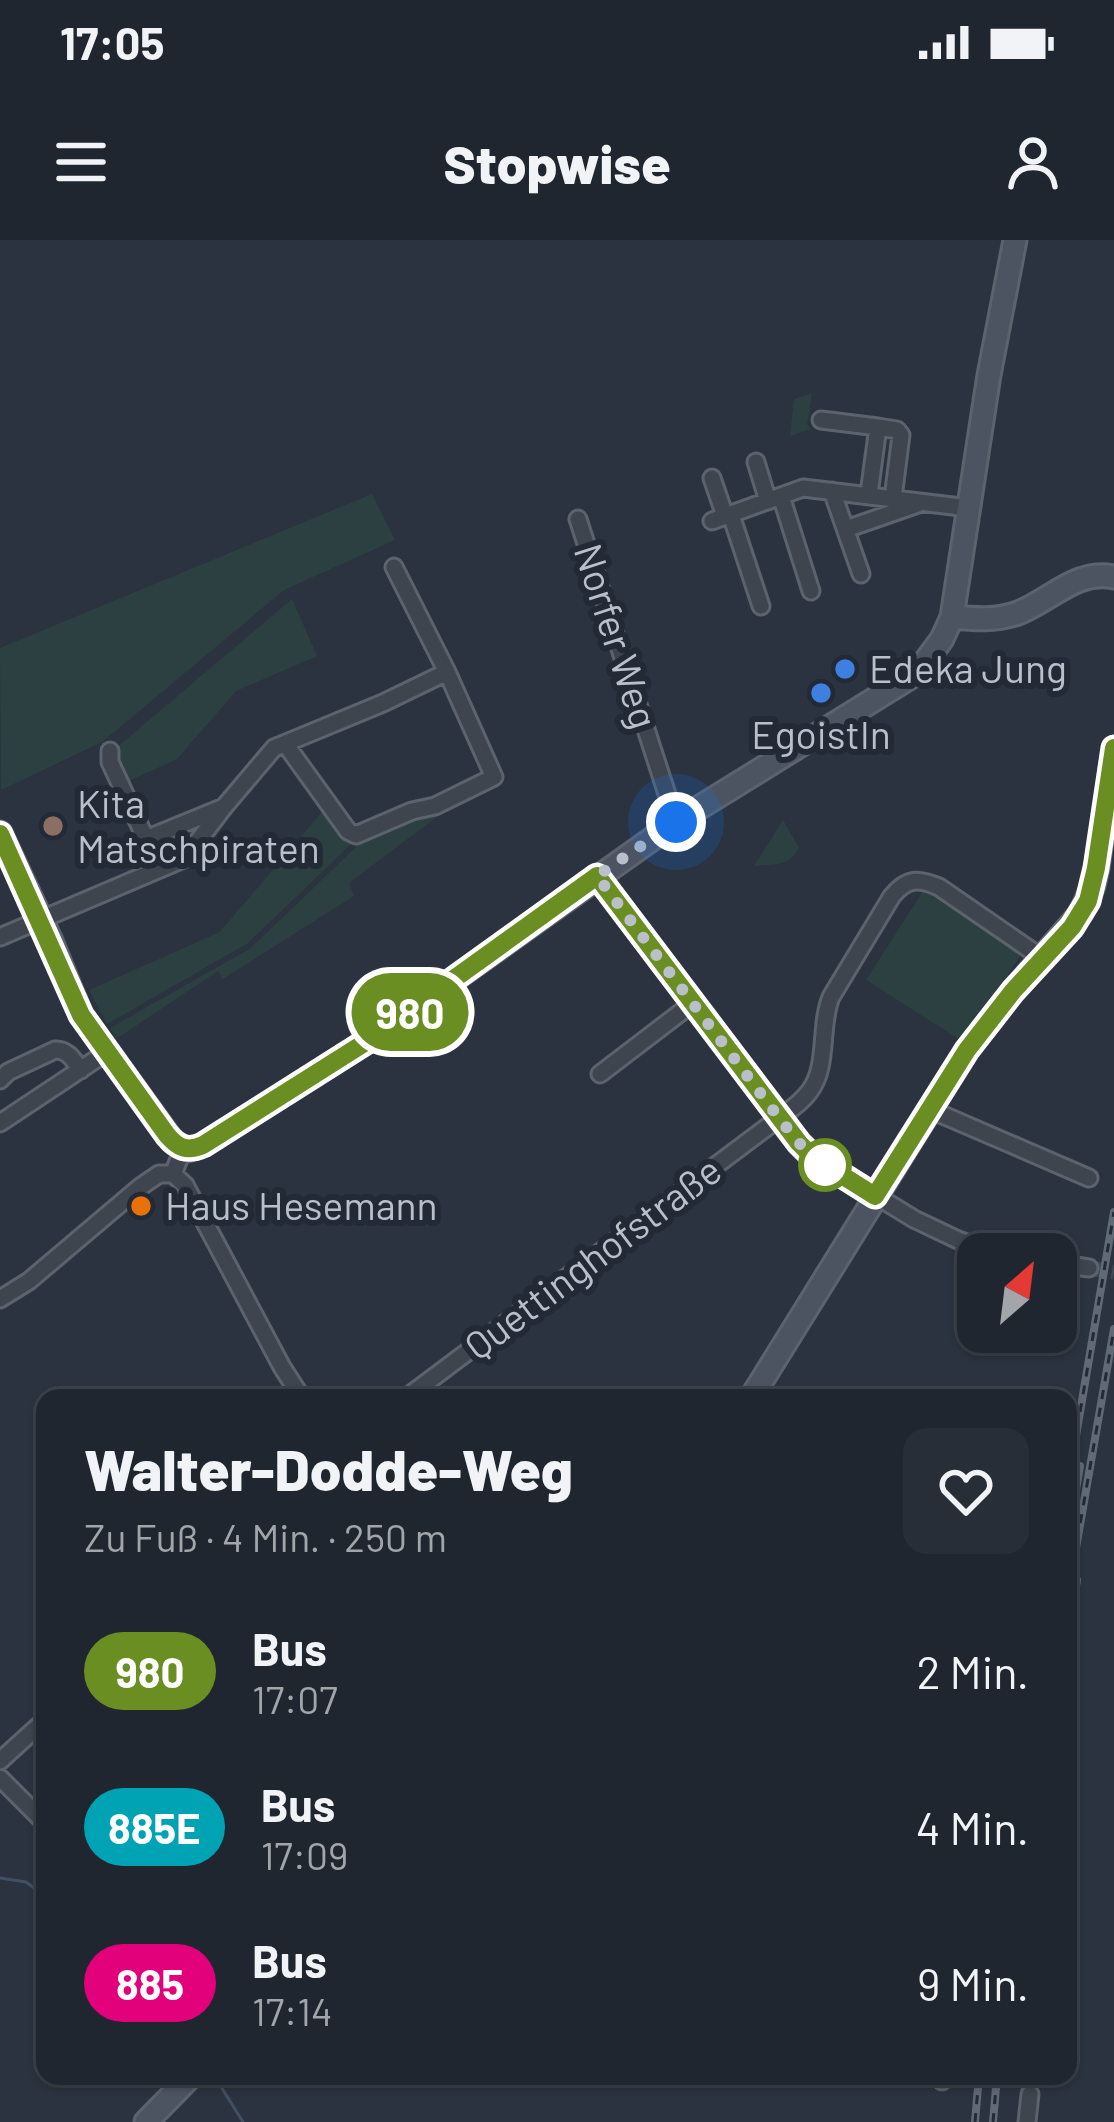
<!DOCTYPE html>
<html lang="de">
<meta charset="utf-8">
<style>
body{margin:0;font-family:Barlow,sans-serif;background:#282e37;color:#f1f3f6;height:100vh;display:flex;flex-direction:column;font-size:45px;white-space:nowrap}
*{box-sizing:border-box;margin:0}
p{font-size:39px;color:#a2a5aa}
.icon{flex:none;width:66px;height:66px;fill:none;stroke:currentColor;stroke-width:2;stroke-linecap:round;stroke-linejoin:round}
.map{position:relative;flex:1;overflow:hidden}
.drawer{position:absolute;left:36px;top:1149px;width:1041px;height:696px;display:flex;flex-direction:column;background:#20262f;border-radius:24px;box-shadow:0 3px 9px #0004,0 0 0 3px #3d434b}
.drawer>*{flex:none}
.badge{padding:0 24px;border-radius:39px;font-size:42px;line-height:78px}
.needle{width:78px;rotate:28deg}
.buttons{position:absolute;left:957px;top:993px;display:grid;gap:24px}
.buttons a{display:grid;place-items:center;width:120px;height:120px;border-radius:24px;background:#20262f;box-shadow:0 3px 9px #0004,0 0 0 3px #3d434b;font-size:60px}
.you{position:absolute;width:60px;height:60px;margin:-30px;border:9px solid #fff;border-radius:50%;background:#1a73e8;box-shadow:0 0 0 18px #1a73e833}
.map>.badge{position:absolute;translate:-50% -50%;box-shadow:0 0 0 6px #fff}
.round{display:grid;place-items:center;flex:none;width:126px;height:126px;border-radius:24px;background:#282e37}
.head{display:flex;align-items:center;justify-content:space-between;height:204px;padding:0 48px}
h1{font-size:57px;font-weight:800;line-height:90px}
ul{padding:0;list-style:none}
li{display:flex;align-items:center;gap:36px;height:156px;padding:0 48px}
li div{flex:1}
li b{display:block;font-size:45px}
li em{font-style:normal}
li .badge{min-width:132px;font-weight:700;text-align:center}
.status{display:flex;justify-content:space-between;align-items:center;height:84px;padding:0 60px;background:#20262f;direction:ltr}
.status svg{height:33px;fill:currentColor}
header{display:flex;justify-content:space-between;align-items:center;height:156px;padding:0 48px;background:#20262f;font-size:54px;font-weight:800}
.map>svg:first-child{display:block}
.green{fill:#2d4041}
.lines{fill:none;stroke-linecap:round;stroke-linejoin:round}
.stream{stroke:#425066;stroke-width:3}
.street-tunnel{stroke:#404854;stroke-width:15;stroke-dasharray:15 8;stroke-linecap:butt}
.street-casing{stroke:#5b636d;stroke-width:21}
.secondary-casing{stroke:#5b636d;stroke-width:27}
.street{stroke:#3e454f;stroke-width:15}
.secondary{stroke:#4c5462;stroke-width:21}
.rail-casing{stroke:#606976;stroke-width:8}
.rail{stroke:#222a35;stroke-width:3;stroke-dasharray:9;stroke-linecap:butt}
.line-casing{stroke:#fff;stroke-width:27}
.line{stroke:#6b8e23;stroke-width:18}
.walk{stroke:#bac0ca;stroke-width:12;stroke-dasharray:0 21.6}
.shop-dot{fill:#3f7fe0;stroke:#222a35;stroke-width:4.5}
.education-dot{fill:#8d6e63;stroke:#222a35;stroke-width:4.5}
.stop-dot{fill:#fff;stroke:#6b8e23;stroke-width:6}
.food-dot{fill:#e8710a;stroke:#222a35;stroke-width:4.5}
.labels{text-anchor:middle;stroke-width:12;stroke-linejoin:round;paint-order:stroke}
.street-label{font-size:39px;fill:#bac0ca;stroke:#222a35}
.poi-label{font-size:39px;fill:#bac0ca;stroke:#222a35;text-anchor:start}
</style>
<div class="status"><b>17:05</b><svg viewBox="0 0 49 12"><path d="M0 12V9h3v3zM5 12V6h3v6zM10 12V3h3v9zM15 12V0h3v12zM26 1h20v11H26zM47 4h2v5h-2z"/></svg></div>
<header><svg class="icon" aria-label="menu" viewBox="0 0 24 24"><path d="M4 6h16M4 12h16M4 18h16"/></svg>Stopwise<svg class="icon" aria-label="person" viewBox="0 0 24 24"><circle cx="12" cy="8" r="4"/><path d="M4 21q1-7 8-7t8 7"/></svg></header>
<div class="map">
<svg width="1114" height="1882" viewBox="0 0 1114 1882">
<rect width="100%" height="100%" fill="#2a333f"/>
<!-- green -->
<path class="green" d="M812,153L807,185L811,189L790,196L794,159Z
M372,254L395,300L284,350L102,502L1,550L0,408Z
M292,359L317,416L236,451L177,519L129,541L115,509Z
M462,558L349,643L354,656L223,739L218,731L116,799L110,788L251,708L357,606Z
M326,567L352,603L248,703L107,784L89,750L220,692Z
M783,580L799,608C788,627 775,624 754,626Z
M925,648L1023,711L965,803L866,740Z"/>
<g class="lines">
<!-- stream -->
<path class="stream" d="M0,1638L26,1642L45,1656
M218,1842L243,1882"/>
<!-- street-tunnel -->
<path class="street-tunnel" d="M1089,1028L1114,1032"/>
<defs>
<path id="street" d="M821,180L878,187
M756,222L768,261
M712,238L725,276
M832,251L861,334
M869,254L878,187L897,190L901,195L893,258
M781,256L811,351
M731,275L761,366
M578,279L676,582
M712,281L803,248L969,268
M846,289L918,264
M394,327L447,432
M110,511V522L160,629
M146,599L224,567
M597,636L779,878L813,917L914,979L958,1000L1000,1014
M0,697L181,620L188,614L224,567L274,508L383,463L447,432L494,537L435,566L412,571L356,595L348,591L286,505
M600,834L693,763
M0,840L8,832L55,810C68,809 74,821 81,830
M929,869L1089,938
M0,883L107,812
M173,934L185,945L282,1127L302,1158
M1056,1023L1089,1028
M0,1059L29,1041L140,947L159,934H173L183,909
M406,1158L779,878C789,871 801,863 809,852C829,827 819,786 831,757L892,656C907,638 918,638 939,647L1042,718
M0,1521L45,1480
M0,1538L45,1583
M942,1836V1841
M1027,1882L1030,1854"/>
<path id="secondary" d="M952,377C974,379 996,381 1018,373C1051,360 1077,329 1114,337
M0,593L51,701L81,775L173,902L188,910L203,905L369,800L676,582L917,433L942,399L952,377L989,135L1015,0
M751,1158L967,810L1013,751L1081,673L1093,646L1097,628L1114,508
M146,1882L191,1836"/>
</defs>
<!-- street casing -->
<use href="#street" class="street-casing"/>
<!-- secondary casing -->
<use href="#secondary" class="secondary-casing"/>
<!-- street -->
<use href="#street" class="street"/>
<!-- secondary -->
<use href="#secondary" class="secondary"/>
<defs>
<path id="rail" d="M1068,1243L1114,972
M1068,1297L1080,1226
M1068,1354L1114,1089
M1068,1393L1077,1340
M975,1882L979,1836
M993,1882L997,1836"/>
</defs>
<!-- rail casing -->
<use href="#rail" class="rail-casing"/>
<!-- rail -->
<use href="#rail" class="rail"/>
</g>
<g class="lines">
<defs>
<path id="line" d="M0,594L81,775L167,895C178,908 187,912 203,905L369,800L597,636L799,903L813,917L875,956L967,810L1013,751L1072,687L1088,661L1096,628L1114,508"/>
</defs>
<!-- line casing -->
<use href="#line" class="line-casing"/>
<!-- line -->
<use href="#line" class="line"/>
<!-- walk -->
<path class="walk" d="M676,582L597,636L779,878L799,903L825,925"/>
</g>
<!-- markers -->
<g class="shop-dot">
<circle cx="845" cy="429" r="12"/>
<circle cx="821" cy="453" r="12"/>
</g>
<circle class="education-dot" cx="53" cy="586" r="12"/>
<circle class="stop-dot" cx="825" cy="925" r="24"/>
<circle class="food-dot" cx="141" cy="966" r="12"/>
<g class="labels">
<!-- street labels -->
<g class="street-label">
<text transform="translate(616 396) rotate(72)" y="14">Norfer Weg</text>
<text transform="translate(593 1018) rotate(-37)" y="14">Quettinghofstraße</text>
</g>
<!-- poi labels -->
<g class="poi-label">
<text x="869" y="443">Edeka Jung</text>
<text x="821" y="509" text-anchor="middle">EgoistIn</text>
<text x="77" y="578">Kita<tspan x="77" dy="45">Matschpiraten</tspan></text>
<text x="165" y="980">Haus Hesemann</text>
</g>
</g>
</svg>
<div class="buttons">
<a><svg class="needle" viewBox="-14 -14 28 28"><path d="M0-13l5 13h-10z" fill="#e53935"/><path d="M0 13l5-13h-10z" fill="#a2a5aa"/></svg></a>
</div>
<div class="you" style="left:676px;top:582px"></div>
<b class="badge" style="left:410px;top:772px;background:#6b8e23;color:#fff">980</b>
<section class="drawer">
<div class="head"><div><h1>Walter-Dodde-Weg</h1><p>Zu Fuß · 4 Min. · 250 m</p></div><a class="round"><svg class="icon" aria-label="heart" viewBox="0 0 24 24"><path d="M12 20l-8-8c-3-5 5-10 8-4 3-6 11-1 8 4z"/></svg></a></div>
<ul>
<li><span class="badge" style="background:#6b8e23;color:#fff">980</span><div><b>Bus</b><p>17:07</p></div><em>2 Min.</em></li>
<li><span class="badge" style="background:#00a3b4;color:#fff">885E</span><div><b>Bus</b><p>17:09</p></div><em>4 Min.</em></li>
<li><span class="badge" style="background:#e3007b;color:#fff">885</span><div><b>Bus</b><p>17:14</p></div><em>9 Min.</em></li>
</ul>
</section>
</div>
